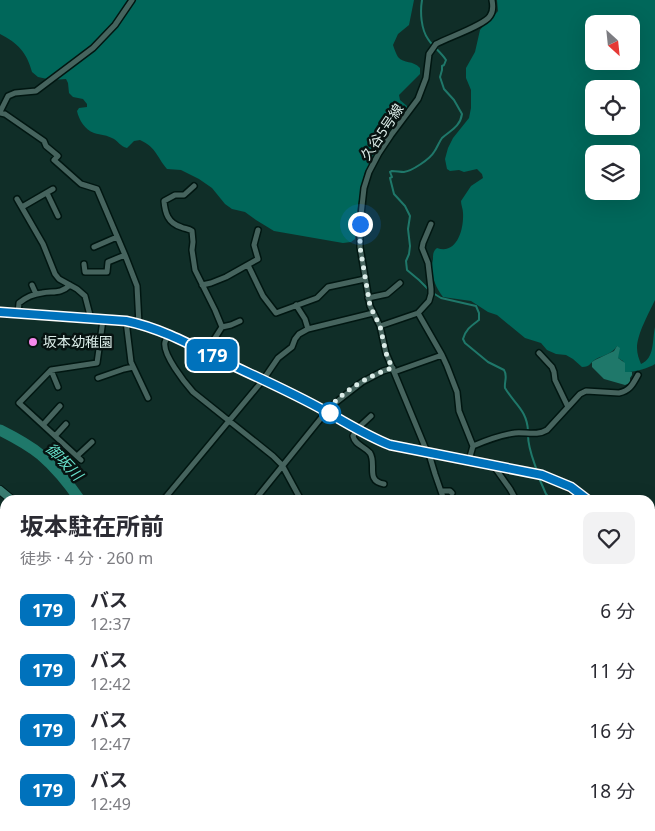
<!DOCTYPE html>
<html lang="ja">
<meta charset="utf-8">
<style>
body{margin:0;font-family:"Noto Sans","Noto Sans JP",sans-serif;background:#f2f2f3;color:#2b2b33;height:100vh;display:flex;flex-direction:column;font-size:19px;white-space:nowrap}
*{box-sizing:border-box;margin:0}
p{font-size:16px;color:#7c7c81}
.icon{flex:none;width:28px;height:28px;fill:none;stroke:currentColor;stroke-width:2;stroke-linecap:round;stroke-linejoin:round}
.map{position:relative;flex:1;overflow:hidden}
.drawer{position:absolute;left:0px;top:495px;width:655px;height:336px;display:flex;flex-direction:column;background:#fff;border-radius:15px 15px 0 0;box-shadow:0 5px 20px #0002}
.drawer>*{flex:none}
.badge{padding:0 10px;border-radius:8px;font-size:18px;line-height:32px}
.needle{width:32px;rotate:153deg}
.buttons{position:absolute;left:585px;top:15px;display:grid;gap:10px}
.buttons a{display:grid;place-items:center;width:55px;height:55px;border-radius:10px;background:#fff;box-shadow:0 5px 20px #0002;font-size:25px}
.you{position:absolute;width:25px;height:25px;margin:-12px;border:4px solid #fff;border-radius:50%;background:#1a73e8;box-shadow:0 0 0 8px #1a73e833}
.map>.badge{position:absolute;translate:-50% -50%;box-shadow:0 0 0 2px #fff}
.round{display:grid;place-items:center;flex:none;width:52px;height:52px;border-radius:10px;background:#f2f2f3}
.headline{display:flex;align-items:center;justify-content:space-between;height:85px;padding:0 20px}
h1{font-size:24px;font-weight:700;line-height:38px}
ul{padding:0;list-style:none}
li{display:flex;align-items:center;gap:15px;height:60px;padding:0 20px}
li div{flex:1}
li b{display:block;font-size:19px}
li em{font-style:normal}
li .badge{min-width:55px;font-weight:700;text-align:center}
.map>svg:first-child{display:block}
.forest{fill:#00675a;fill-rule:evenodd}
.water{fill:#1f786a}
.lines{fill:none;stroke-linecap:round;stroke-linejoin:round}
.stream{stroke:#1f786a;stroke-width:2}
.river{stroke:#1f786a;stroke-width:11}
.minor-casing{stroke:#001611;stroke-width:8}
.secondary-casing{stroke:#001611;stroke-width:10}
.minor{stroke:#46645e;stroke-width:5}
.secondary{stroke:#3b7e73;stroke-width:8}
.line-casing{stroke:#fff;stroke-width:11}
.line{stroke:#0072bc;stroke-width:8}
.walk{stroke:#dbece8;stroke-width:5;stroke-dasharray:0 9}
.poi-dot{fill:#f689ed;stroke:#071311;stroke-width:2}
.stop-dot{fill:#fff;stroke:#0072bc;stroke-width:2.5}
.labels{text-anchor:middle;stroke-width:5;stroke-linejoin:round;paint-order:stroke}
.street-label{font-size:14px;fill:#dbece8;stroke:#071311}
.poi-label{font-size:14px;fill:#dbece8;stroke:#071311;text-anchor:start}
.water-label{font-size:15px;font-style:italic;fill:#67e1cb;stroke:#071311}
</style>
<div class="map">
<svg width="655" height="831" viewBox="0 0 655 831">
<rect width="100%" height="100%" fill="#102e28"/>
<!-- forest -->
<path class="forest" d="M0,0H414L409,25L398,34L393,45C394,48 396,54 398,57C404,64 413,60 420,68V74L399,95L400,100L407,106V112L365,172L361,188L358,206L355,239L351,242L343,243L274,231L256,220L245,212L232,209L225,204L212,188L199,179L181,170L167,169C156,156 157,148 140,140L134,141L127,148C120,146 119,142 114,139C107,135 101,135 94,133C85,130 79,120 77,111L79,108L87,107V104L83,99L73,97L69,93L68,83L66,79L52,80L38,77L32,72C27,53 18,43 0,34Z
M497,0H655V300C649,313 637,334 637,348C637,354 639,359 641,364C655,358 652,341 655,327V364C649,368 632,373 625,372V366L623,361L618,358L617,346C612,354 604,355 596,359C589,363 591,367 582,367L573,359L566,355L556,354L547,350L541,343L525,338L497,315L488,312L471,301L443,297C434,285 430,273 433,259C433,254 433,251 437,248C457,255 464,229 463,213C463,209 461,205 461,201L471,186L483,178L482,174L477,169L464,172L459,170L450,171L447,169L445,159L448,148L453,138L469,118L471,108V90L466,78V68L475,52L480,30L488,20L494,16L498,11ZM594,24H631V61H594ZM594,89H631V126H594ZM594,154H631V191H594Z
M0,658H5V826H358L361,829H372L373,831H0Z"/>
<!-- water -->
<path class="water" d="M617,346L620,348L618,358L625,363V372H632V375L630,378V383L625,385L604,379L592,367V362L595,360L614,351Z"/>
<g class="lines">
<!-- stream -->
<path class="stream" d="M422,0C420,12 421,29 428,39C433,47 441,52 446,60L444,65L442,66V70L440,77L444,89L454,100L462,114C460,127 451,130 442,138C439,142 437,148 434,152C430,159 412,171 404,172C400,172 396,171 392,171L390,172L392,177L390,178L394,194L405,206L410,216L408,229L410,246L409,254L406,261L407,270L419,280L429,290
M433,293L441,298L476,306L479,313V320C471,326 466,329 463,339L465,343L488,362L504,370C508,376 504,382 505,388C515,405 527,410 528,431
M528,435C528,448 533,459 537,471
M539,478L546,494L551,500
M650,612L651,615L650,623
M650,629V632L655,635"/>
<!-- river -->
<path class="river" d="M0,430C14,437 29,445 41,455C56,468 69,484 80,500
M455,826L457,831"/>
<defs>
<path id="minor" d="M0,112L8,96L15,93L36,91L93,48L115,25L132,0
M0,113L5,114L44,141L46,146L58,156L54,160L81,184L97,189L125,255L137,286L139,324
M194,186L184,195H175L164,201C165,213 168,223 181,227C185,229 188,228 192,231L193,242L192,250L195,270L215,310L222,327L206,352
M47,193L58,216
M17,199L43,244L55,274L59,279L77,289L85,296L91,319
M22,207L53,189
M94,247L117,237
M84,264L85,272H107L108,262L125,255
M248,265L263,296L276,313L317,298L328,287L365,279
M32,285L36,294
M202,285L211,283L226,277L258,259L254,245L258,230
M368,298L387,294L400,283
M296,305L305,319L308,329
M418,313L429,301L431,294V289L428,263L422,248L423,243L431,224
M18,314L19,303C25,298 34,294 42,293C53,291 61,294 70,285
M126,321L131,362L148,398
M380,326L418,313L442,355L447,366L457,392L459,411L473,446
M222,327L231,325L240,321
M168,335C167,337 166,340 165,342C162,354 185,383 193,392L273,456L282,465L301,500
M539,353L552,367L554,372L555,380L568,407
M51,370L58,387
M394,372L442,355
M98,378L124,369L133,367
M371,416L357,429L353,436C355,445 364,446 370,453C377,464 365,481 384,484
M43,425L60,406
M55,436L66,424
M77,456L92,442
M81,460L19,403L51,370L97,363L103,320
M469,460L473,446C487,440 500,435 515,433C526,432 537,436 547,430L580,394L586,391L619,393C630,391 633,384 638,375
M493,465L510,489L516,500
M441,491H450L452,493
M165,498L263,380L278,358L292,347L295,339L299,334L308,329L373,313
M255,500L330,407L362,382L383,371L393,368
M444,500L435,474L429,454L427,452L394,372L386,353L380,326L370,306L360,247V224L364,188L369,172L379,153L391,135L418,99L426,78L429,54L436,44C447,38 485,25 490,16C493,12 493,5 492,0
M650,537L655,535
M650,742L655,751
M650,770H655
M576,826L582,831"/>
<path id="secondary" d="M0,312L126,321C161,328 193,346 225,362C259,378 293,393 325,411C347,423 367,436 390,445L542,475C559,481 574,488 588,500
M0,490L12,500
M650,582L655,586
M380,826L384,831"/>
</defs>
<!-- minor casing -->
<use href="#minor" class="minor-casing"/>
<!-- secondary casing -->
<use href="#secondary" class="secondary-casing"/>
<!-- minor -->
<use href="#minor" class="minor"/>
<!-- secondary -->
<use href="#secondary" class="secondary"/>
</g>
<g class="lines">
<defs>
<path id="line" d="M0,312L126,321C161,328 193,346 225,362C259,378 293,393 325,411C347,423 367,436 390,445L542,475L571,487L588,500"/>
</defs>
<!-- line casing -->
<use href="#line" class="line-casing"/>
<!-- line -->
<use href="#line" class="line"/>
<!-- walk -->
<path class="walk" d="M330,413L326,411C342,392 369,375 392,368L386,353L380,326L370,306L360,247V224"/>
</g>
<!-- markers -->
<circle class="poi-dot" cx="33" cy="342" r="5"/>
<circle class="stop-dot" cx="330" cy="413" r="10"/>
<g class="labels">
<!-- street labels -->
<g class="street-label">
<text transform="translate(382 132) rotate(-56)" y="5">久谷5号線</text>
</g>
<!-- poi labels -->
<g class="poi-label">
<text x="43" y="347">坂本幼稚園</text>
</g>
<!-- water labels -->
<g class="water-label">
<text transform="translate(64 462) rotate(46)" y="5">御坂川</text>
</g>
</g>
</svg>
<div class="buttons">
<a><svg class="needle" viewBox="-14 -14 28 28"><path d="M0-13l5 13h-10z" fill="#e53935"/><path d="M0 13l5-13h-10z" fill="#7c7c81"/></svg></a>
<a><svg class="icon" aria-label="locate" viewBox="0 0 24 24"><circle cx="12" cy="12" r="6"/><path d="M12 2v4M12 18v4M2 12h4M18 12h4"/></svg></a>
<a><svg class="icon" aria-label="layers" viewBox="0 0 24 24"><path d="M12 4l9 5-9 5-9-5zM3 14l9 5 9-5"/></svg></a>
</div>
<div class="you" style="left:360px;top:224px"></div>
<b class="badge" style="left:212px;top:355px;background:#0072bc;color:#fff">179</b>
<section class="drawer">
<div class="headline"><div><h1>坂本駐在所前</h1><p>徒歩 · 4 分 · 260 m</p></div><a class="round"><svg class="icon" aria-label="heart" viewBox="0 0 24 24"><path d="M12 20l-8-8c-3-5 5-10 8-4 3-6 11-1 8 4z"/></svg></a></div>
<ul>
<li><span class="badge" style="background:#0072bc;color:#fff">179</span><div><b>バス</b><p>12:37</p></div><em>6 分</em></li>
<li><span class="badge" style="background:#0072bc;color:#fff">179</span><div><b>バス</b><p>12:42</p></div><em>11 分</em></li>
<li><span class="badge" style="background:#0072bc;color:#fff">179</span><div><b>バス</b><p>12:47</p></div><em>16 分</em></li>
<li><span class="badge" style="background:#0072bc;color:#fff">179</span><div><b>バス</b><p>12:49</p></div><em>18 分</em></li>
</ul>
</section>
</div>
